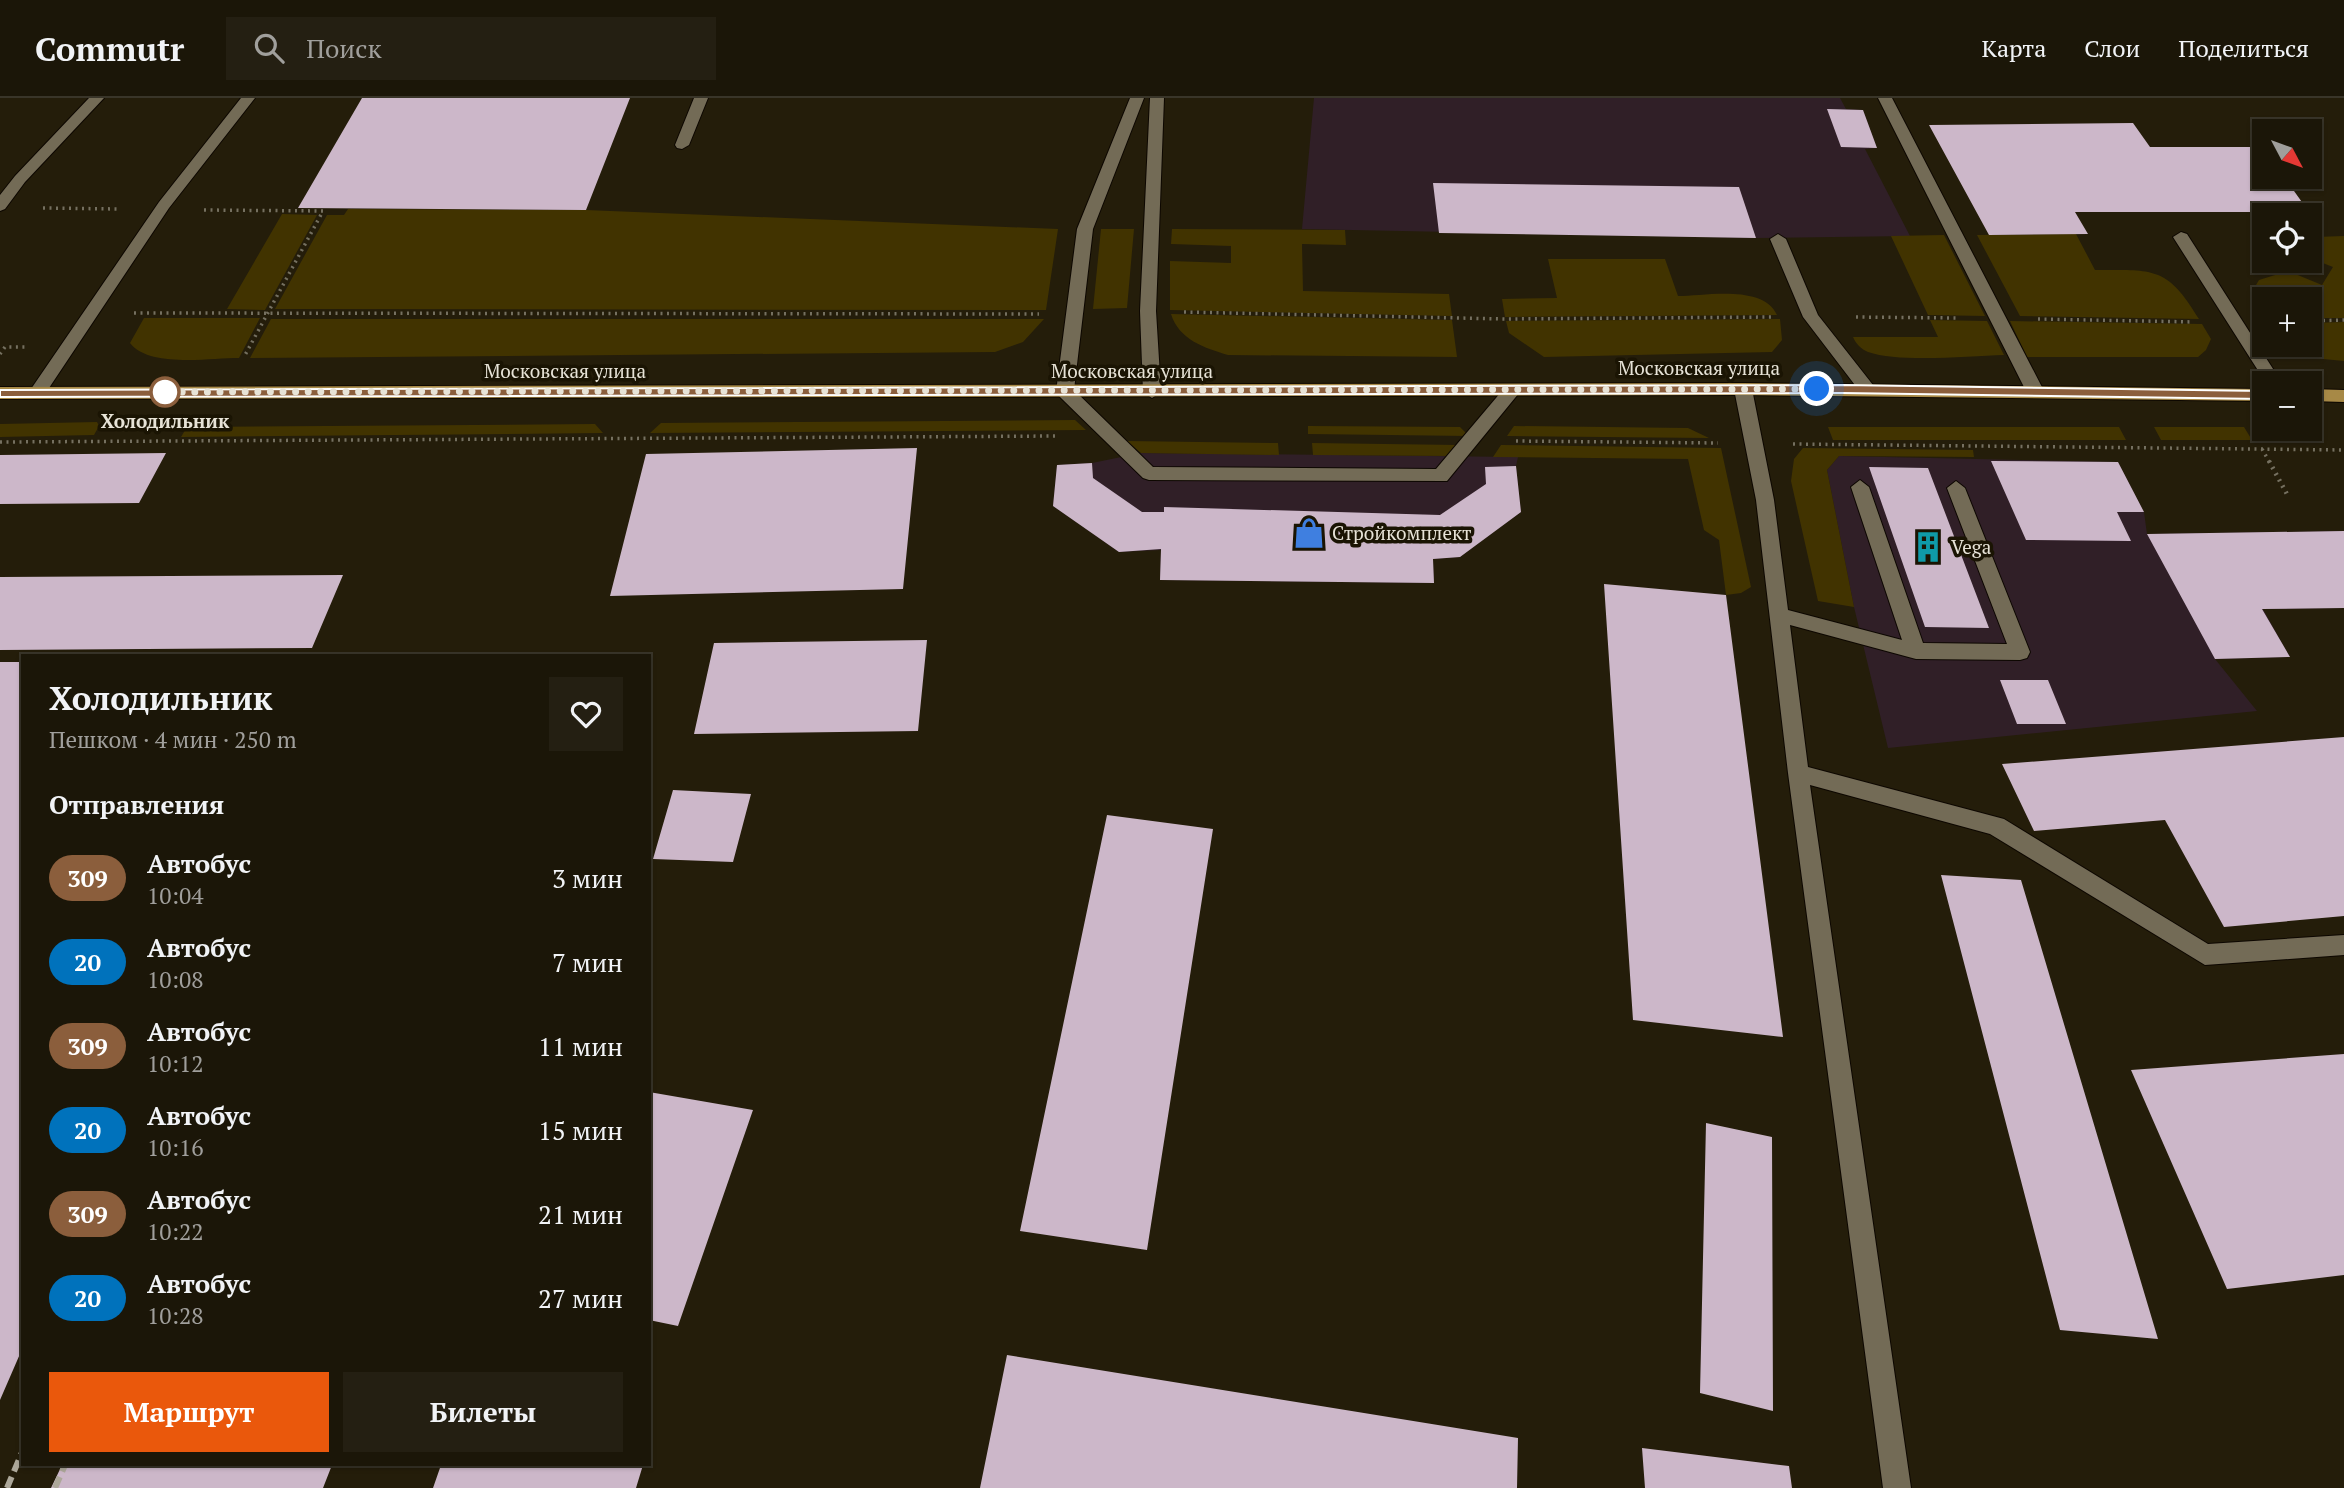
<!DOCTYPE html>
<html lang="ru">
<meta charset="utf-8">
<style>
body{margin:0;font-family:"PT Serif",serif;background:#241f12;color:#f1f3f6;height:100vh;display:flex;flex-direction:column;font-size:26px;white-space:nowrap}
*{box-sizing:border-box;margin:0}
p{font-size:23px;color:#a09f9c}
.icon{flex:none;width:38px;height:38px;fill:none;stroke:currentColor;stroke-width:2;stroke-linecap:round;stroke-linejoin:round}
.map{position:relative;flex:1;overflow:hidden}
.side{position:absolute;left:21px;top:556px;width:630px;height:812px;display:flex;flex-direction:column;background:#1b1608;border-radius:0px;box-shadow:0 2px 5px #0004,0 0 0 2px #393529}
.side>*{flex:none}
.badge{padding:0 14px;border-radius:23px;font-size:24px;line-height:46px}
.needle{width:46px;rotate:131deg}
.controls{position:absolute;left:2252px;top:21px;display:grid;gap:14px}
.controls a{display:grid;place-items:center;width:70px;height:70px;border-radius:0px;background:#1b1608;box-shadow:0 2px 5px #0004,0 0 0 2px #393529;font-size:35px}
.you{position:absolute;width:35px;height:35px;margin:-18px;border:5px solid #fff;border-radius:50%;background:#1a73e8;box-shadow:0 0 0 10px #1a73e833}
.map>.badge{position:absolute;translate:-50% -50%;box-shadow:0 0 0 4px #fff}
h2{padding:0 28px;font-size:26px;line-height:63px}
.round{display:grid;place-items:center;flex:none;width:74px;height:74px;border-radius:0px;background:#241f12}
.head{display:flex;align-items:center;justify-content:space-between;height:119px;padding:0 28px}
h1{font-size:33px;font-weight:800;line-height:52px}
.button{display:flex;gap:14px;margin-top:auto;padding:14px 28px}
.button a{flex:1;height:80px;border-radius:0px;background:#ea580c;color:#fff;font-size:28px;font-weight:800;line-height:80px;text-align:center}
.button a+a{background:#241f12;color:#f1f3f6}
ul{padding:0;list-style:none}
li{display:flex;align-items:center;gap:21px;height:84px;padding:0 28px}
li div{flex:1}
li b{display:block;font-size:26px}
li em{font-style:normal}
li .badge{min-width:77px;font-weight:700;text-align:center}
header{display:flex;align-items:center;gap:42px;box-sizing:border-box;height:98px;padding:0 35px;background:#1b1608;border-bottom:2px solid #393529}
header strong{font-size:33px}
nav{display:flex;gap:38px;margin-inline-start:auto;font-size:24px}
.search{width:490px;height:63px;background:#241f12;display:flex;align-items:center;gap:18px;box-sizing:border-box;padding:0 24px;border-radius:0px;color:#a09f9c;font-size:26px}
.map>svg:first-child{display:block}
.commercial{fill:#301f27}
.green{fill:#413300}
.building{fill:#ccb7c9}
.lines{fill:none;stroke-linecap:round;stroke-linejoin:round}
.minor-casing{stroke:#0d0700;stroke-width:2}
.major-casing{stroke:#0d0700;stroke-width:2}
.path-far1{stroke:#757060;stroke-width:3.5;stroke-dasharray:2 4.5;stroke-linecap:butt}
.path{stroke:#757060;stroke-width:4.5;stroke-dasharray:2 5;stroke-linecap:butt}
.minor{fill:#736b56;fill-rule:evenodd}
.major{fill:#a78946;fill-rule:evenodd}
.rail{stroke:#ada89a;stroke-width:6;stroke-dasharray:12 6;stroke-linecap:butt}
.line{fill:#8b5e3c;stroke:#fff;stroke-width:2}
.walk{stroke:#e7e3d7;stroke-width:7;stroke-dasharray:0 12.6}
.stop-dot{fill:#fff;stroke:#8b5e3c;stroke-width:3.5}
.labels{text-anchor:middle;stroke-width:7;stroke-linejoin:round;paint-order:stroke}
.street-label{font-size:19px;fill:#e7e3d7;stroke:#1a1403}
.stop-label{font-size:19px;font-weight:bold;fill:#e7e3d7;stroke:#1a1403}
.poi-label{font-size:19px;fill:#e7e3d7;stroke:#1a1403;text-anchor:start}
</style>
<header>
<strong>Commutr</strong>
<div class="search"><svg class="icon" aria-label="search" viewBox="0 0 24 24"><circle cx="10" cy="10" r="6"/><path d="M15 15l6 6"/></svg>Поиск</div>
<nav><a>Карта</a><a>Слои</a><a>Поделиться</a></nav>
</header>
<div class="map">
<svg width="2344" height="1390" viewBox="0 0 2344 1390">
<rect width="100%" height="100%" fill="#241d0a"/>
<!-- commercial -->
<path class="commercial" d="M1314,0H1840L1846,11L1863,12L1877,50L1865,51L1910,138L1756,140L1302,131Z
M1141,355L1518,359L1516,368L1521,414L1460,459L1433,461L1434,485L1160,482L1161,452L1119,454L1053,408L1057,367L1092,365Z
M1839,358L2118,364L2144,414L2147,436L2344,433V510L2263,511L2290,559L2215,561L2257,613L1888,650L1854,509L1827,372Z"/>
<!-- green -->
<path class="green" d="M348,111L586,112L1058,131L1046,212L275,211L327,117H344Z
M282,116L317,117L265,212L227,211Z
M1101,131H1134L1127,210L1093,211Z
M1172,131L1345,132L1346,147L1302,146L1303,193L1449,196L1452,218L1170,212V163L1231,165V148L1171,146Z
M2076,136L2095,172C2154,172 2167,168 2199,221L2020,218L1977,137Z
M1944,137L1985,218L1928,217L1891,138Z
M2344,138V220H2310V201H2264V219L2250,197L2259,182L2288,173L2322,187L2333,169L2310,160V147L2321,146L2315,139Z
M1548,161H1665L1678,198C1705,198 1763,186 1777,217L1505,219L1502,201L1557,200Z
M1171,216L1452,222L1457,259L1228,257C1205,250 1179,242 1171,216Z
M144,220H260L239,260C209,260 149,270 130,245Z
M271,221H1044L1023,244L995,254L250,260Z
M1780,221L1782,242L1772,254L1544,259L1509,235L1506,223Z
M1930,222L1987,223L2004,257C1969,258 1899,265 1868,254C1861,251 1856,246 1853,239H1938Z
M2010,223L2202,226L2211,241L2206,252L2198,259H2027Z
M2344,224V263L2313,260L2288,247H2310V225Z
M1075,322L1086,332L650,335L661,325Z
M97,324L99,328L94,337L0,339V326Z
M595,326L603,335L181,339L187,329Z
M1308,328L1460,329L1469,338L1308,336Z
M1514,328L1688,330L1709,340L1507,338Z
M1828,329H2119L2126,342H1833Z
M2154,329H2244L2252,342H2161Z
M1127,343L1278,345L1279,357L1141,355Z
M1312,345L1460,347L1450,358L1313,357Z
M1501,347L1721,350L1751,489L1741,495L1726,497L1719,442L1704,432L1688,361L1493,359Z
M1803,350L1973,352L1974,359L1839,358L1827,372L1854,509L1818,503L1791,383L1794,361Z"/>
<!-- building -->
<path class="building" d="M362,0H630L586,112L298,110Z
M1827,11L1863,12L1877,50L1841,49Z
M2133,25L2150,49H2262L2264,79H2284L2309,114H2075L2088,136L1989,137L1929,27Z
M1433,85L1739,89L1756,140L1439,135Z
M917,350L903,491L610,498L646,356Z
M166,355L139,405L0,406V357Z
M1991,363L2118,364L2144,414H2117L2131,443L2026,442Z
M1092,365L1093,380L1142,414H1164V409L1440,417L1486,386L1485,369L1516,368L1521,414L1460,459L1433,461L1434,485L1160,482L1161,451L1119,454L1053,408L1057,367Z
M1869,369L1928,370L1989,530L1925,529Z
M2344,433V510L2262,511L2290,559L2215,561L2147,436Z
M343,477L312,550L0,552V479Z
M1604,486L1726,497L1783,939L1633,922Z
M927,542L918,633L694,636L714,545Z
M0,564H23V1249L0,1302Z
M2000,582H2048L2066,626H2017Z
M2344,639V818L2224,829L2165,722L2034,733L2002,666Z
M673,692L751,696L733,764L653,761Z
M1107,717L1213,731L1147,1152L1020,1133Z
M1941,777L2021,782L2158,1241L2060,1232Z
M2344,956V1177L2227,1191L2131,972Z
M649,994L753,1012L678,1228L649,1222Z
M1706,1025L1772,1039L1773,1313L1700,1295Z
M1007,1257L1518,1340L1517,1390H980Z
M1642,1350L1789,1368L1792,1390H1645Z
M62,1367H332L323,1390H51Z
M441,1367H643L636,1390H433Z"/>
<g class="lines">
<defs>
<path id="minor" d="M89,0H104L25,84L5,111L0,113V97L15,78Z
M241,0H255L169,110L43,299H31L28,295L31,291L159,104Z
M694,0H708L689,47L682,51L677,50L675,47Z
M1130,0H1144L1093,131L1074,292L1153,369L1436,371L1507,287H1519L1522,291L1519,295L1447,383L1149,382L1143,380L1059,298L1056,294L1077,131Z
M1150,0H1164L1156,213L1161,294L1152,300L1143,294L1140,213Z
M1878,0H1892L2044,293L2041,297H2029L2026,293Z
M2181,134L2187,136L2282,285H2266L2173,139Z
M1778,136L1786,141L1818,217L1873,287L1876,291L1873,295H1861L1803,219L1770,141Z
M1743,285L1752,291L1774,402L1788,512L1902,542L1851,389L1860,382L1869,389L1923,545L2007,546L1947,390L1956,383L1965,390L2030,554L2027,560L2020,562L1916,561L1790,527L1808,669L2004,721L2208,846L2344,837V857L2205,867L1990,736L1810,687L1911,1390H1883L1788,675L1756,402L1734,291Z"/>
<path id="major" d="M1743,285L2264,291V303L1743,297L0,301V289Z
M2310,291L2344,292V304L2310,303Z"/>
</defs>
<!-- minor casing -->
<use href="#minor" class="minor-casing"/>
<!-- major casing -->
<use href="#major" class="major-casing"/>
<!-- path-far1 -->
<path class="path-far1" d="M43,110L118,111
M204,112L323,113L244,259
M1184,214L1505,221L1774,219
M134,215L1039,216
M1856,219L1956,220
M2038,221L2194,224
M2310,223L2344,222
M0,256L5,249H26
M1516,343L1718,345
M0,344L1056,338
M1793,346L2344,352
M2262,351L2270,365"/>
<!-- path -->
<path class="path" d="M2269,363L2288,398"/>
<!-- minor -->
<use href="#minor" class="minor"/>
<!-- major -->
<use href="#major" class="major"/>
<!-- rail -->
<path class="rail" d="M7,1390L23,1352
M55,1390L65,1367"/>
</g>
<!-- line -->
<path class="line" d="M1842,287L2264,293L2270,297L2264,301L1842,295L0,299V292Z"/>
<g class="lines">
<!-- walk -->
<path class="walk" d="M165,294H161L1817,291"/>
</g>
<!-- icons -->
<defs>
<symbol id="shop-bare" viewBox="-9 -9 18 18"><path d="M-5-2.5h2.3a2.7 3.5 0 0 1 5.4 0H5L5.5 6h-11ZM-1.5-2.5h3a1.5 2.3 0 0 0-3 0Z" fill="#3f7fe0" stroke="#1a1403" stroke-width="2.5" paint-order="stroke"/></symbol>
<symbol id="building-bare" viewBox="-9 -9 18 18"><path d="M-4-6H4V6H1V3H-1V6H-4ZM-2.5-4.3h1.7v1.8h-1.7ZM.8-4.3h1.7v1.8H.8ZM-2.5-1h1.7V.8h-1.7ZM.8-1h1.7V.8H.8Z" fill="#0f9aa8" stroke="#1a1403" stroke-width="2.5" paint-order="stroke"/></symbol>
</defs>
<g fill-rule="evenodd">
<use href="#shop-bare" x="1287" y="413" width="44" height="44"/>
<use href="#building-bare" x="1906" y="427" width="44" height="44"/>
</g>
<!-- markers -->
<circle class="stop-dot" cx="165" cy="294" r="14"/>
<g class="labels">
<!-- street labels -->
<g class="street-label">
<text x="1699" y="277">Московская улица</text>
<text x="565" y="280">Московская улица</text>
<text x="1132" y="280">Московская улица</text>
</g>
<!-- stop labels -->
<g class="stop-label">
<text x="165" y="330">Холодильник</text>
</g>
<!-- poi labels -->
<g class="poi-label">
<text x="1332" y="442">Стройкомплект</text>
<text x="1951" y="456">Vega</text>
</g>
</g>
</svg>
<div class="controls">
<a><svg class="needle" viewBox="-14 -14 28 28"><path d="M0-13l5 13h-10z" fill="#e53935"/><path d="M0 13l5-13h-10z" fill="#a09f9c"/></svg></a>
<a><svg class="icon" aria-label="locate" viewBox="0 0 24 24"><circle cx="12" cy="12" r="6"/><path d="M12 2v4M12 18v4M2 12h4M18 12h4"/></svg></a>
<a>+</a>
<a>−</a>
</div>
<div class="you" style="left:1817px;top:291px"></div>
<section class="side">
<div class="head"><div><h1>Холодильник</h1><p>Пешком · 4 мин · 250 m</p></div><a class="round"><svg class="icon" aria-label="heart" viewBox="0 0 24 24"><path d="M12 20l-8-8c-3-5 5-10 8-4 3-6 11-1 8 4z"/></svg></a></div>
<h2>Отправления</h2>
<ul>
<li><span class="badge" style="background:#8b5e3c;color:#fff">309</span><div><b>Автобус</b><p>10:04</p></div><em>3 мин</em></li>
<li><span class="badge" style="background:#0072bc;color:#fff">20</span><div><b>Автобус</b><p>10:08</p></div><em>7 мин</em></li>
<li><span class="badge" style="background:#8b5e3c;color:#fff">309</span><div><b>Автобус</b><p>10:12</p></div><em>11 мин</em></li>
<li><span class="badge" style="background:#0072bc;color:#fff">20</span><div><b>Автобус</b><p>10:16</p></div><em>15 мин</em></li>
<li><span class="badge" style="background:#8b5e3c;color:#fff">309</span><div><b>Автобус</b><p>10:22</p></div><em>21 мин</em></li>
<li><span class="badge" style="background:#0072bc;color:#fff">20</span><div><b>Автобус</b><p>10:28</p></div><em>27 мин</em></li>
</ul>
<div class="button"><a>Маршрут</a><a>Билеты</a></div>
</section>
</div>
